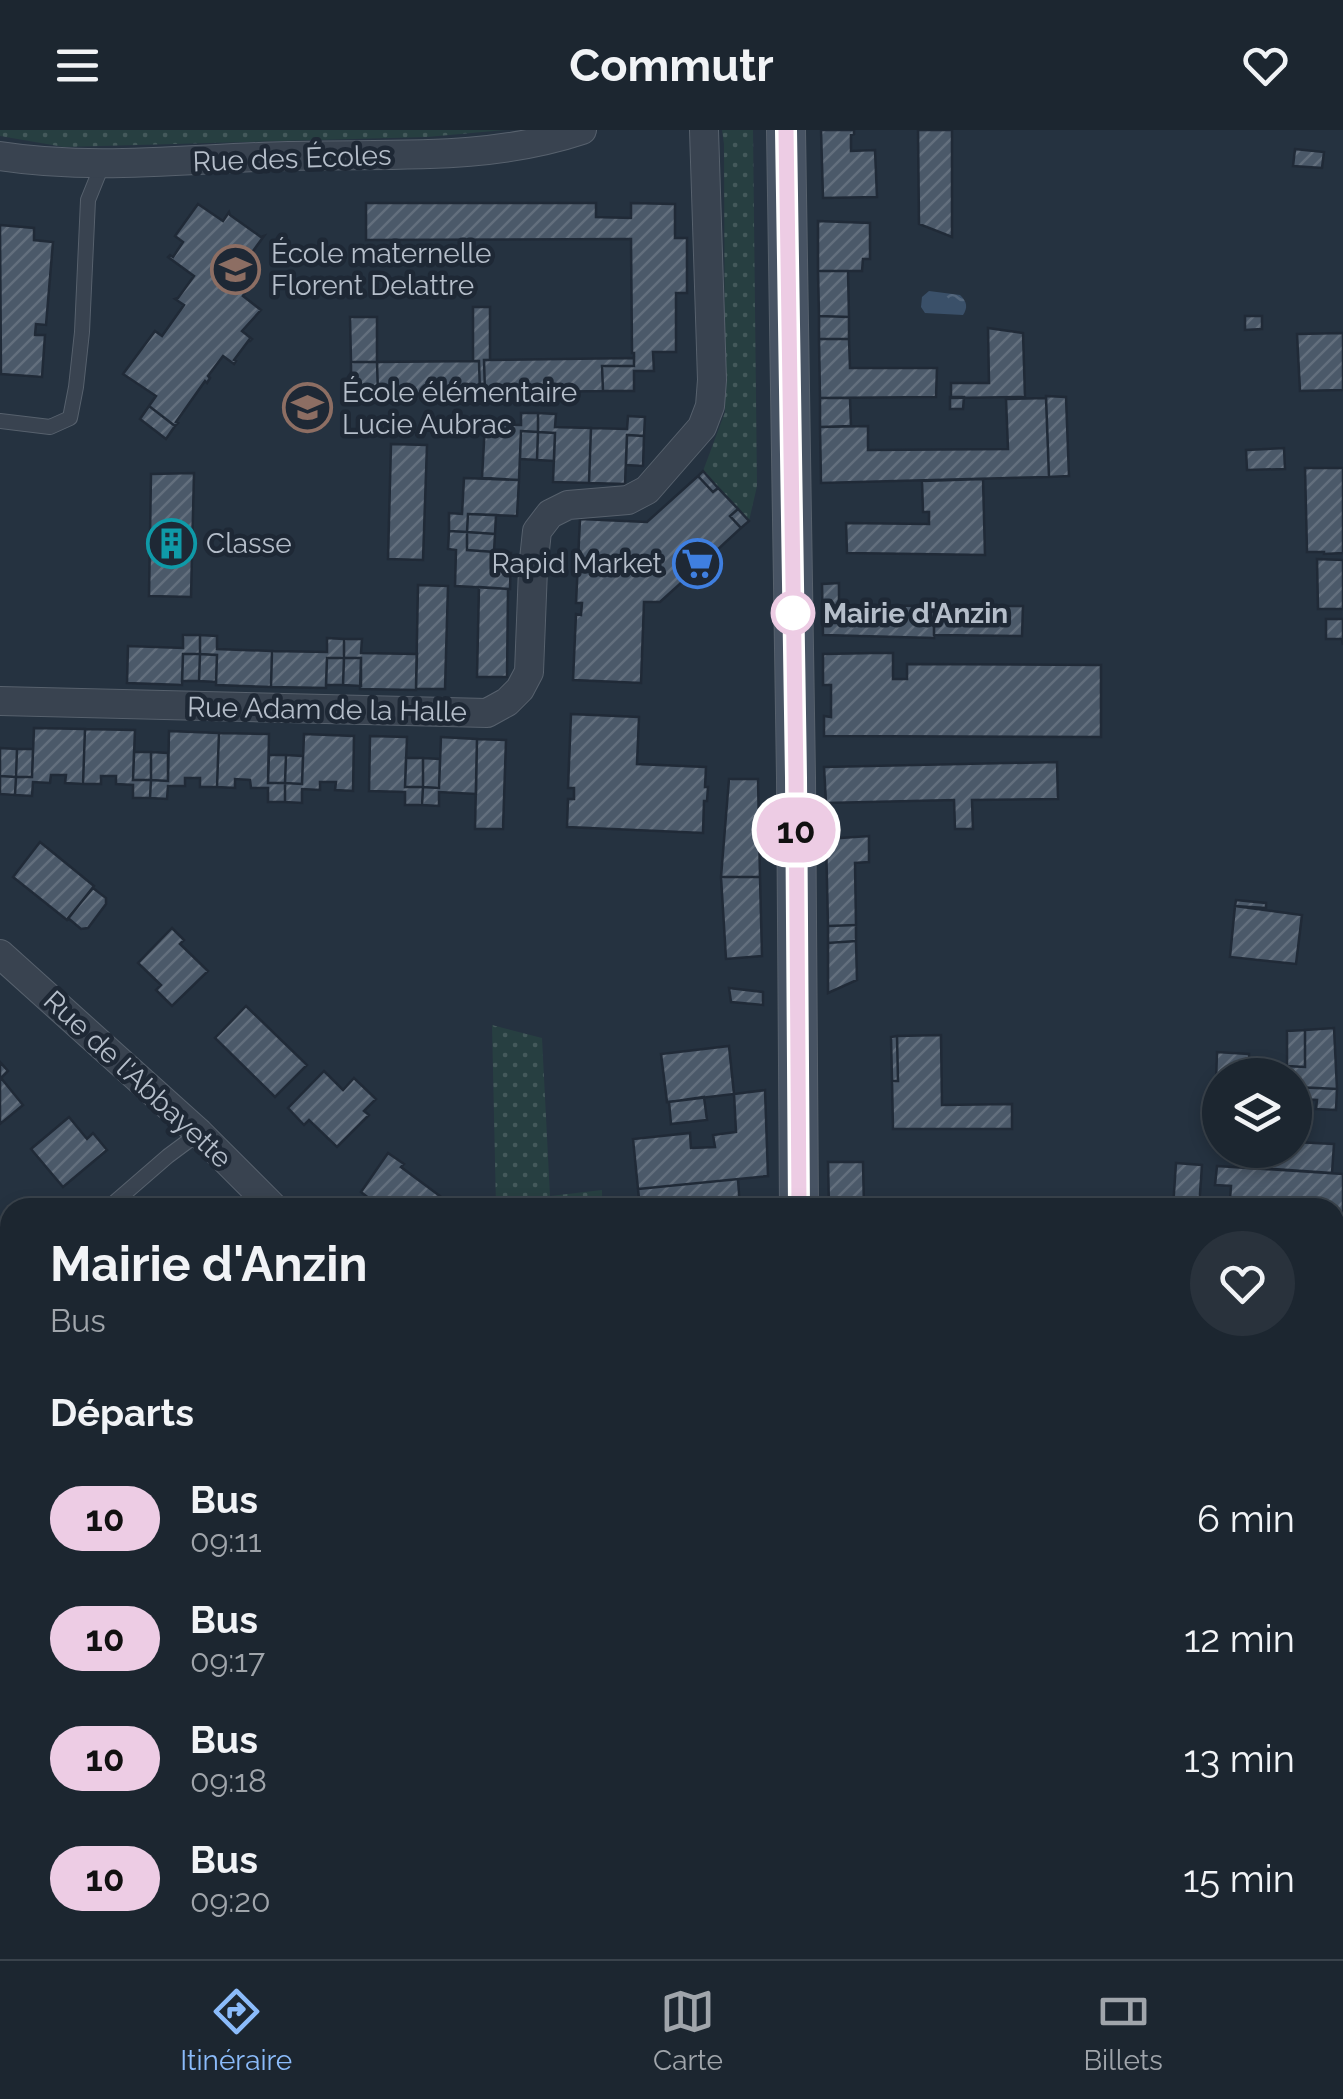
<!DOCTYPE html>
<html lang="fr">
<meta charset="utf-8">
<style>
body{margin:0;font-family:Raleway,sans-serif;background:#29323c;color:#f1f3f6;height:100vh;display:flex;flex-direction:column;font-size:38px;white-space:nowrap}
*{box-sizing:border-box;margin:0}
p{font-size:32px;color:#a0a5ab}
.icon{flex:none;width:55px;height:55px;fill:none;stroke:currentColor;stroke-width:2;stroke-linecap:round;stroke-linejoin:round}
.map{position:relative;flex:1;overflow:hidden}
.panel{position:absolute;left:0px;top:1068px;width:1345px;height:762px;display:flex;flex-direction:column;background:#1c2630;border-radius:30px 30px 0 0;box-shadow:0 5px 15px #0003,0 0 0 2px #3a434c}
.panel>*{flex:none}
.badge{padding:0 20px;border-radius:32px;font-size:35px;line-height:65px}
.tools{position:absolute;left:1202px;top:928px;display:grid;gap:20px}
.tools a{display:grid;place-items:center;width:110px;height:110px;border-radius:50%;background:#1c2630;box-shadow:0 5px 15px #0003,0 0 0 2px #3a434c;font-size:50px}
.map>.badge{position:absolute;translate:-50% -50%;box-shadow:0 0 0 5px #fff}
h2{padding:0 50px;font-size:38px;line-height:90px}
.round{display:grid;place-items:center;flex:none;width:105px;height:105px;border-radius:52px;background:#29323c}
.head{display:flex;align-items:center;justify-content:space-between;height:170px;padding:0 50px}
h1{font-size:48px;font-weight:700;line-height:75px}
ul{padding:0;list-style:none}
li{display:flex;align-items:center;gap:30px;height:120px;padding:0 50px}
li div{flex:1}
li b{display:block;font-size:38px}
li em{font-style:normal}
li .badge{min-width:110px;font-weight:700;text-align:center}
header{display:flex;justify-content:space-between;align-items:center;height:130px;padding:0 50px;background:#1c2630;font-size:45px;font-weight:700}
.tabs{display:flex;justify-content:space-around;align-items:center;height:140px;border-top:2px solid #3a434c;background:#1c2630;font-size:28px;color:#a0a5ab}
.tabs a{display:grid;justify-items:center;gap:5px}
.tabs .on{color:#8bbbfa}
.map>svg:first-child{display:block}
.grass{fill:url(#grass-dots)}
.park{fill:url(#park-crowns)}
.water{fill:url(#water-ripples)}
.building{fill:url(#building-hatch);stroke:#202a37;stroke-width:2.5}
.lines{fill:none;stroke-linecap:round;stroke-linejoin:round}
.lane-casing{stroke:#57616d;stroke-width:16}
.street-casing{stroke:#57616d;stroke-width:30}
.secondary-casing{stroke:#57616d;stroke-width:40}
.lane{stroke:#394350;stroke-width:14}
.street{stroke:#394350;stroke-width:28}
.secondary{stroke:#475363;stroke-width:38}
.line-casing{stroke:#fff;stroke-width:22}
.line{stroke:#edcce4;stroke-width:15}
.stop-dot{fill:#fff;stroke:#edcce4;stroke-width:5}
.labels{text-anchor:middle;stroke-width:9;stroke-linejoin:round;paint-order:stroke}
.street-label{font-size:28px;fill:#b5beca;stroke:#1e2835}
.poi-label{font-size:28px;fill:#b5beca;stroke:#1e2835;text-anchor:start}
.stop-label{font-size:28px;font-weight:bold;fill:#b5beca;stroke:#1e2835;text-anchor:start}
</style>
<header><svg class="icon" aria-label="menu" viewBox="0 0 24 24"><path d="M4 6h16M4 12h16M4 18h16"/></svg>Commutr<svg class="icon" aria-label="heart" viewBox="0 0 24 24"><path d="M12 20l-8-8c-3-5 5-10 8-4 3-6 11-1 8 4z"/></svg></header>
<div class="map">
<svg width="1343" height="1829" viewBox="0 0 1343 1829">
<defs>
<pattern id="grass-dots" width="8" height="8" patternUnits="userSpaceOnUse" patternTransform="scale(2.5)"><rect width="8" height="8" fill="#273f41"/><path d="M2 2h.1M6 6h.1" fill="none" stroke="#44595b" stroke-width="1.8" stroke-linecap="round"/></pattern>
<pattern id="park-crowns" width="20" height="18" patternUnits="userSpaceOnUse" patternTransform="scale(2.5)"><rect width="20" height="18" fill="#273f41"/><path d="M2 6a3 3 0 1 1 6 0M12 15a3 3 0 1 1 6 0" fill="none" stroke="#44595b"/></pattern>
<pattern id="water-ripples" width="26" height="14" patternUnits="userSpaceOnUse" patternTransform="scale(2.5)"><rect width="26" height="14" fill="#3a5069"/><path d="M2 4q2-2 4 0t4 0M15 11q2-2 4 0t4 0" fill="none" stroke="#54677d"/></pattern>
<pattern id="building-hatch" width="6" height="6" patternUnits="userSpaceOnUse" patternTransform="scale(2.5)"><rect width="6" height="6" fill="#4b5969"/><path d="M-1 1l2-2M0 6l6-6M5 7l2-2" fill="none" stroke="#636f7d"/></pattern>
</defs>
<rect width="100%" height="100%" fill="#253240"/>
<!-- grass -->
<path class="grass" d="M0,0H505L427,7L64,17L0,6Z
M722,0H753L757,356L749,391L703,341L725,282L724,14Z
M492,895L542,908L550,1066L602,1060V1077H496Z"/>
<!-- park -->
<path class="park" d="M249,1820H785L784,1829H248Z"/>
<!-- water -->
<path class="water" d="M929,161L960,165C967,172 968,177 963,185L925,183L921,177L922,167Z"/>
<!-- building -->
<path class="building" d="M821,0H854V4L851,5V21L875,20L877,67L823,68Z
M918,0H952V107L919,94Z
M1295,19L1324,22L1322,38L1293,36Z
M366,73H596V87L631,88V73L675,74V108H687V163H676V222H653L654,241H634V261H603L602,236H634V223H632L631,109L366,110Z
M198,74L223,91L229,82L230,85L261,107L264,106L240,139L254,150L243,166L261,180L242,201L252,209L250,211L249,210L234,230L236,231L234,234L223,226L208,246L210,248L207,253L205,251L176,292L178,293L175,296L149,276L156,266L123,244L155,201L162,206L184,175L175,169L178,168L194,146L168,127L170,125L173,127L183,112L175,106Z
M818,91L870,93V129H863L862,141H818Z
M0,95L34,98V110L53,112L46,195L36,194L35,205H45L42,247L1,244Z
M818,141H848L849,187L819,186Z
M473,177H490V230H484L485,263H480L479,231H473Z
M819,186L849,187V209H819Z
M1245,186H1262V199L1245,200Z
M350,187H377V232H351Z
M988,198L1023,203L1025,267L951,268V253H989Z
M1343,203V260L1300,261L1297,204Z
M819,209H849L850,238H937L936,267L820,268Z
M634,228V236H602L603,261L485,263L484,230Z
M479,231L480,263L378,264L377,232Z
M351,232H377L378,264L351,265Z
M1046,266L1066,267L1069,346L1049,347Z
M950,267H964L963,279H950Z
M820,268H850L851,296L820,297Z
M1046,268L1049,347L821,353L820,297L868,296V320L1008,319L1006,269Z
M149,276L175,296L166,309L140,289Z
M521,283H538V302L521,301L519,350L482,348L485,294L521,295Z
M538,283L556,284L555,297L591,298L589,353L553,352L555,303L538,302Z
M628,286L645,287L644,306L627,305L625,354L589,353L591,298L627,299Z
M521,301L538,302L537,330L520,329Z
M538,302L555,303L554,331L537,330Z
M627,305L644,306L643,336L626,335Z
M391,314L427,315L423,430L388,429Z
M1284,318L1285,339L1247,340L1246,320Z
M1305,338H1343V423L1324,424V422H1307Z
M703,341L718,358L713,362L698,346Z
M194,343L191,467L149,466L151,344Z
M698,346L713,362L718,358L738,379L730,386L741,398L715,422L709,415L686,436L692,443L660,472H644L641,553L573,550L576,484L581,485L582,473H576L580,389L647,392Z
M464,348L519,350L517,386L468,384L467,402L449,401V383L462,384Z
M983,349L985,425L847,423L846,393L929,394V382H923L922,351Z
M738,379L749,391L741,398L730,386Z
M468,384L496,385L495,404L467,402Z
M449,401L467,402V420L511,423L510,459L455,456L456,420L448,419Z
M467,402L495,404L494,422L467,420Z
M709,415L715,422L692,443L686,436Z
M1317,429L1343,430V479H1318Z
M839,453V475L928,476L929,481H934V508L823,505L822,454Z
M418,455L448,456L445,559H416Z
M479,457L508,459L507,547H477Z
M934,476H1023L1022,506L934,505Z
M1326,489H1343V515L1342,509H1326Z
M183,505H200V524H183L182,555L127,553L128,516L183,518Z
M200,505L217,506V519L272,521L271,557L216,555L217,525L200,524Z
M327,508L344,509V528H327L326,558L271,557L272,521L327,522Z
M344,509H362L361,523L417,524L416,560L360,559L361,528H344Z
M874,523H893V549H907V534L1101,535V607L824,606V586L831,587V555H823V524Z
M183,524H200L199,551H182Z
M200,524L217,525L216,552L199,551Z
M327,528H344L343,555H326Z
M344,528H361V556L343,555Z
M571,584L639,587L637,634L706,637L705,657H708L707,671H704L703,703L567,697L568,669H574V658H568Z
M34,598L85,599L83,654L65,653L66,645H51L50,653L33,652L32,666L15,665L16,647H32Z
M85,599L135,600L133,650H151L150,668H133V655L116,654V646H101V654H83Z
M169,601L219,603L217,657H200V648H185V656H168L167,669L150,668L151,650L168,651Z
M219,603L269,604L268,653H285V672H268V658H251L250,650L235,649V658L217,657Z
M304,604L354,606L353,661L335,660L336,652H320V660L302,659V673L285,672V653L302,654Z
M370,606L407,607L405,657H423L422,675H405V662L369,661Z
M441,607L477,609L476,664L439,662V676L422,675L423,657L439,658Z
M477,609L506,610L503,699H475Z
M0,618L17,619L16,647L0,646Z
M17,619H33L32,647H16Z
M134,622H151V650H133Z
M151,622L168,623V651L151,650Z
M269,625H286L285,653H268Z
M286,625L303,626L302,654L285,653Z
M406,628H423V657H405Z
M423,628L440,629L439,658L423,657Z
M1057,632L1058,669L972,670L973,699H955L954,670L826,673L824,637Z
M0,646L16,647L15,665L0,664Z
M729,649H758L760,747H721Z
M869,706V732L855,733L856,795L828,796L826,709Z
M40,712L94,756L67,790L13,747Z
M721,747H760L762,826L726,829Z
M93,758L106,768V774L88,798L81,799L68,788Z
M1236,770L1266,773V778L1235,776Z
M1235,776L1302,785L1296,834L1230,827Z
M856,795V811L828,813V796Z
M172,798L184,810L180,814L208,841L172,876L156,860L161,855L138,833Z
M856,811L857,850L828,863V813Z
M729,858L763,862V875L731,872Z
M246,876L307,935L275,967L215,908Z
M1334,898L1337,959L1295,957V945H1220V953L1216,952L1217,922L1249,924V934L1305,937V900Z
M1305,900V937L1287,936V901Z
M941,905L942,975L1012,974V999H893L892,951H898L897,906Z
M897,906L898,951H892L891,907Z
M729,916L734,964L667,972L661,924Z
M0,932L8,941L1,948L23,975L0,994Z
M324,941L343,960L354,948L376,969L364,981L369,985L337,1017L309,990L304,995L288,978Z
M1295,957L1337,959L1336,980L1316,979L1317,970L1295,969Z
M765,960L768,1046L638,1059L633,1009L690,1003L691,1018L715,1017L713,1005L736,1002L734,964Z
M704,967L707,990L671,994L669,972Z
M69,987L87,1009L93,1003L107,1020L63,1057L31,1019Z
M1295,1012L1334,1014L1332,1043L1243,1037L1244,1026L1253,1027V1020H1295Z
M388,1023L404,1034L401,1037L456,1078H376L373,1076L375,1073L361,1062Z
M828,1032H863L864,1078H829Z
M1176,1033L1202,1035L1199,1078H1173Z
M1217,1036L1343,1044V1130H1335V1078H1321V1074L1230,1069L1231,1056L1215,1055Z
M738,1049L740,1078H640L638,1059Z
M922,1071V1078H885V1072Z
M0,1275L10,1286V1316L0,1325Z
M1343,1339V1381H1335V1340Z
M0,1509H10V1698L0,1697Z
M1343,1631V1662L1335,1663V1633Z
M275,1820H299L335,1825L336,1820H399L397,1829H274Z
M865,1820H912L914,1829H866Z
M912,1820H981V1829H914Z
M984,1820H1015L1016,1829H984Z
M1129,1820H1174L1172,1829H1141L1142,1823Z
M1303,1820H1331L1332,1829H1304Z"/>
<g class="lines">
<defs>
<path id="lane" d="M0,291L50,297L70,288L76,257L82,202L88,70L103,33
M108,1078L168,1026L199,1003
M0,1171L10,1162
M1215,1820V1829"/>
<path id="street" d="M0,26C95,41 193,28 288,26C388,23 486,32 582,0
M0,571L487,583L507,572L520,559L529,542L533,439L537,401L550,384L568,375L628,370L647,360L702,297L710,276L712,250L704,0
M0,824L199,1003L274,1078
M1335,1678L1343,1676
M223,1829L225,1820"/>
<path id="secondary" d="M786,0L796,648L799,1078
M809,1829L810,1820"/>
</defs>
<!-- lane casing -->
<use href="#lane" class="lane-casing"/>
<!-- street casing -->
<use href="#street" class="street-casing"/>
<!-- secondary casing -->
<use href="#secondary" class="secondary-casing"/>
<!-- lane -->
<use href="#lane" class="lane"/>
<!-- street -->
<use href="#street" class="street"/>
<!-- secondary -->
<use href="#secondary" class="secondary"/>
</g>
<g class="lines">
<defs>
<path id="line" d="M786,0L796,648L799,1078"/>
</defs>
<!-- line casing -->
<use href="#line" class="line-casing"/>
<!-- line -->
<use href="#line" class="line"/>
</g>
<!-- icons -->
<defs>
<symbol id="school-ring" viewBox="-11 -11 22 22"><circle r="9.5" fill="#1e2835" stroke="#8d6e63" stroke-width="1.5"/><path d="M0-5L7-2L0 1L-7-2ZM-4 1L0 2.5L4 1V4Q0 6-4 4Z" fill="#8d6e63"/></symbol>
<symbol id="building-ring" viewBox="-11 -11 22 22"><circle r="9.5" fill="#1e2835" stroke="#0f9aa8" stroke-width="1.5"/><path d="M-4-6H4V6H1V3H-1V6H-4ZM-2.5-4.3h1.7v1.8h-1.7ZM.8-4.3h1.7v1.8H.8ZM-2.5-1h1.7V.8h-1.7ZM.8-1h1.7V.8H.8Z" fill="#0f9aa8"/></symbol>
<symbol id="supermarket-ring" viewBox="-11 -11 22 22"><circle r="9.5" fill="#1e2835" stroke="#3f7fe0" stroke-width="1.5"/><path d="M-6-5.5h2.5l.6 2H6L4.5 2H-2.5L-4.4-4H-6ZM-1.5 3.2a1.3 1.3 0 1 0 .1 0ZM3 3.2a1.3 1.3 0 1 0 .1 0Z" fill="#3f7fe0"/></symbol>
</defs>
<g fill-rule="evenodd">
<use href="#school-ring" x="208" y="112" width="55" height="55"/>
<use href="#school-ring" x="280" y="250" width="55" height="55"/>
<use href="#building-ring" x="144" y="386" width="55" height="55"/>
<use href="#supermarket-ring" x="670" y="406" width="55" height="55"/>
</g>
<!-- markers -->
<circle class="stop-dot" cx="793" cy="483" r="20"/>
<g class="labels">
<!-- street labels -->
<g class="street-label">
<text transform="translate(292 28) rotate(-2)" y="10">Rue des Écoles</text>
<text transform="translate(327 579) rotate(1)" y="10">Rue Adam de la Halle</text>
<text transform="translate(138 949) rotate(43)" y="10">Rue de l'Abbayette</text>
</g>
<!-- poi labels -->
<g class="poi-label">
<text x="271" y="133">École maternelle<tspan x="271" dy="32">Florent Delattre</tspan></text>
<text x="342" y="272">École élémentaire<tspan x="342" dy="32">Lucie Aubrac</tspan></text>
<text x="206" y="423">Classe</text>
<text x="662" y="443" text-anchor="end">Rapid Market</text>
</g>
<!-- stop labels -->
<g class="stop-label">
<text x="823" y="493">Mairie d'Anzin</text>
</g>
</g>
</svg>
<div class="tools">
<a><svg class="icon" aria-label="layers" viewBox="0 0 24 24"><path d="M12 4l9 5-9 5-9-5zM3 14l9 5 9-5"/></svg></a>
</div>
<b class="badge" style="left:796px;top:700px;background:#edcce4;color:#111">10</b>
<section class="panel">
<div class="head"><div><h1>Mairie d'Anzin</h1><p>Bus</p></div><a class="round"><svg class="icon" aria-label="heart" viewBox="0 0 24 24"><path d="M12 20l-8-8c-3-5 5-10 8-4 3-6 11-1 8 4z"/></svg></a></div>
<h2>Départs</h2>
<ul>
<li><span class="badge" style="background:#edcce4;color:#111">10</span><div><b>Bus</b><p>09:11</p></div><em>6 min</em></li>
<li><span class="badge" style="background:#edcce4;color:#111">10</span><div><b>Bus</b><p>09:17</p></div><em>12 min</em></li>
<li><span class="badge" style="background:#edcce4;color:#111">10</span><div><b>Bus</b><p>09:18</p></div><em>13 min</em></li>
<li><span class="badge" style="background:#edcce4;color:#111">10</span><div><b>Bus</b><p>09:20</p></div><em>15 min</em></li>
</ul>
</section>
</div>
<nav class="tabs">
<a class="on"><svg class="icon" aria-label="directions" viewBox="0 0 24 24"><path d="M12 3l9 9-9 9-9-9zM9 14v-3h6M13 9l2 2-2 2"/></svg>Itinéraire</a>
<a><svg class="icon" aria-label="map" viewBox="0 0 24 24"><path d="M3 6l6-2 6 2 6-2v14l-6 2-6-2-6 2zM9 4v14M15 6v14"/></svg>Carte</a>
<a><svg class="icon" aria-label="tickets" viewBox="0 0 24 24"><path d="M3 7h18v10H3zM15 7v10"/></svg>Billets</a>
</nav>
